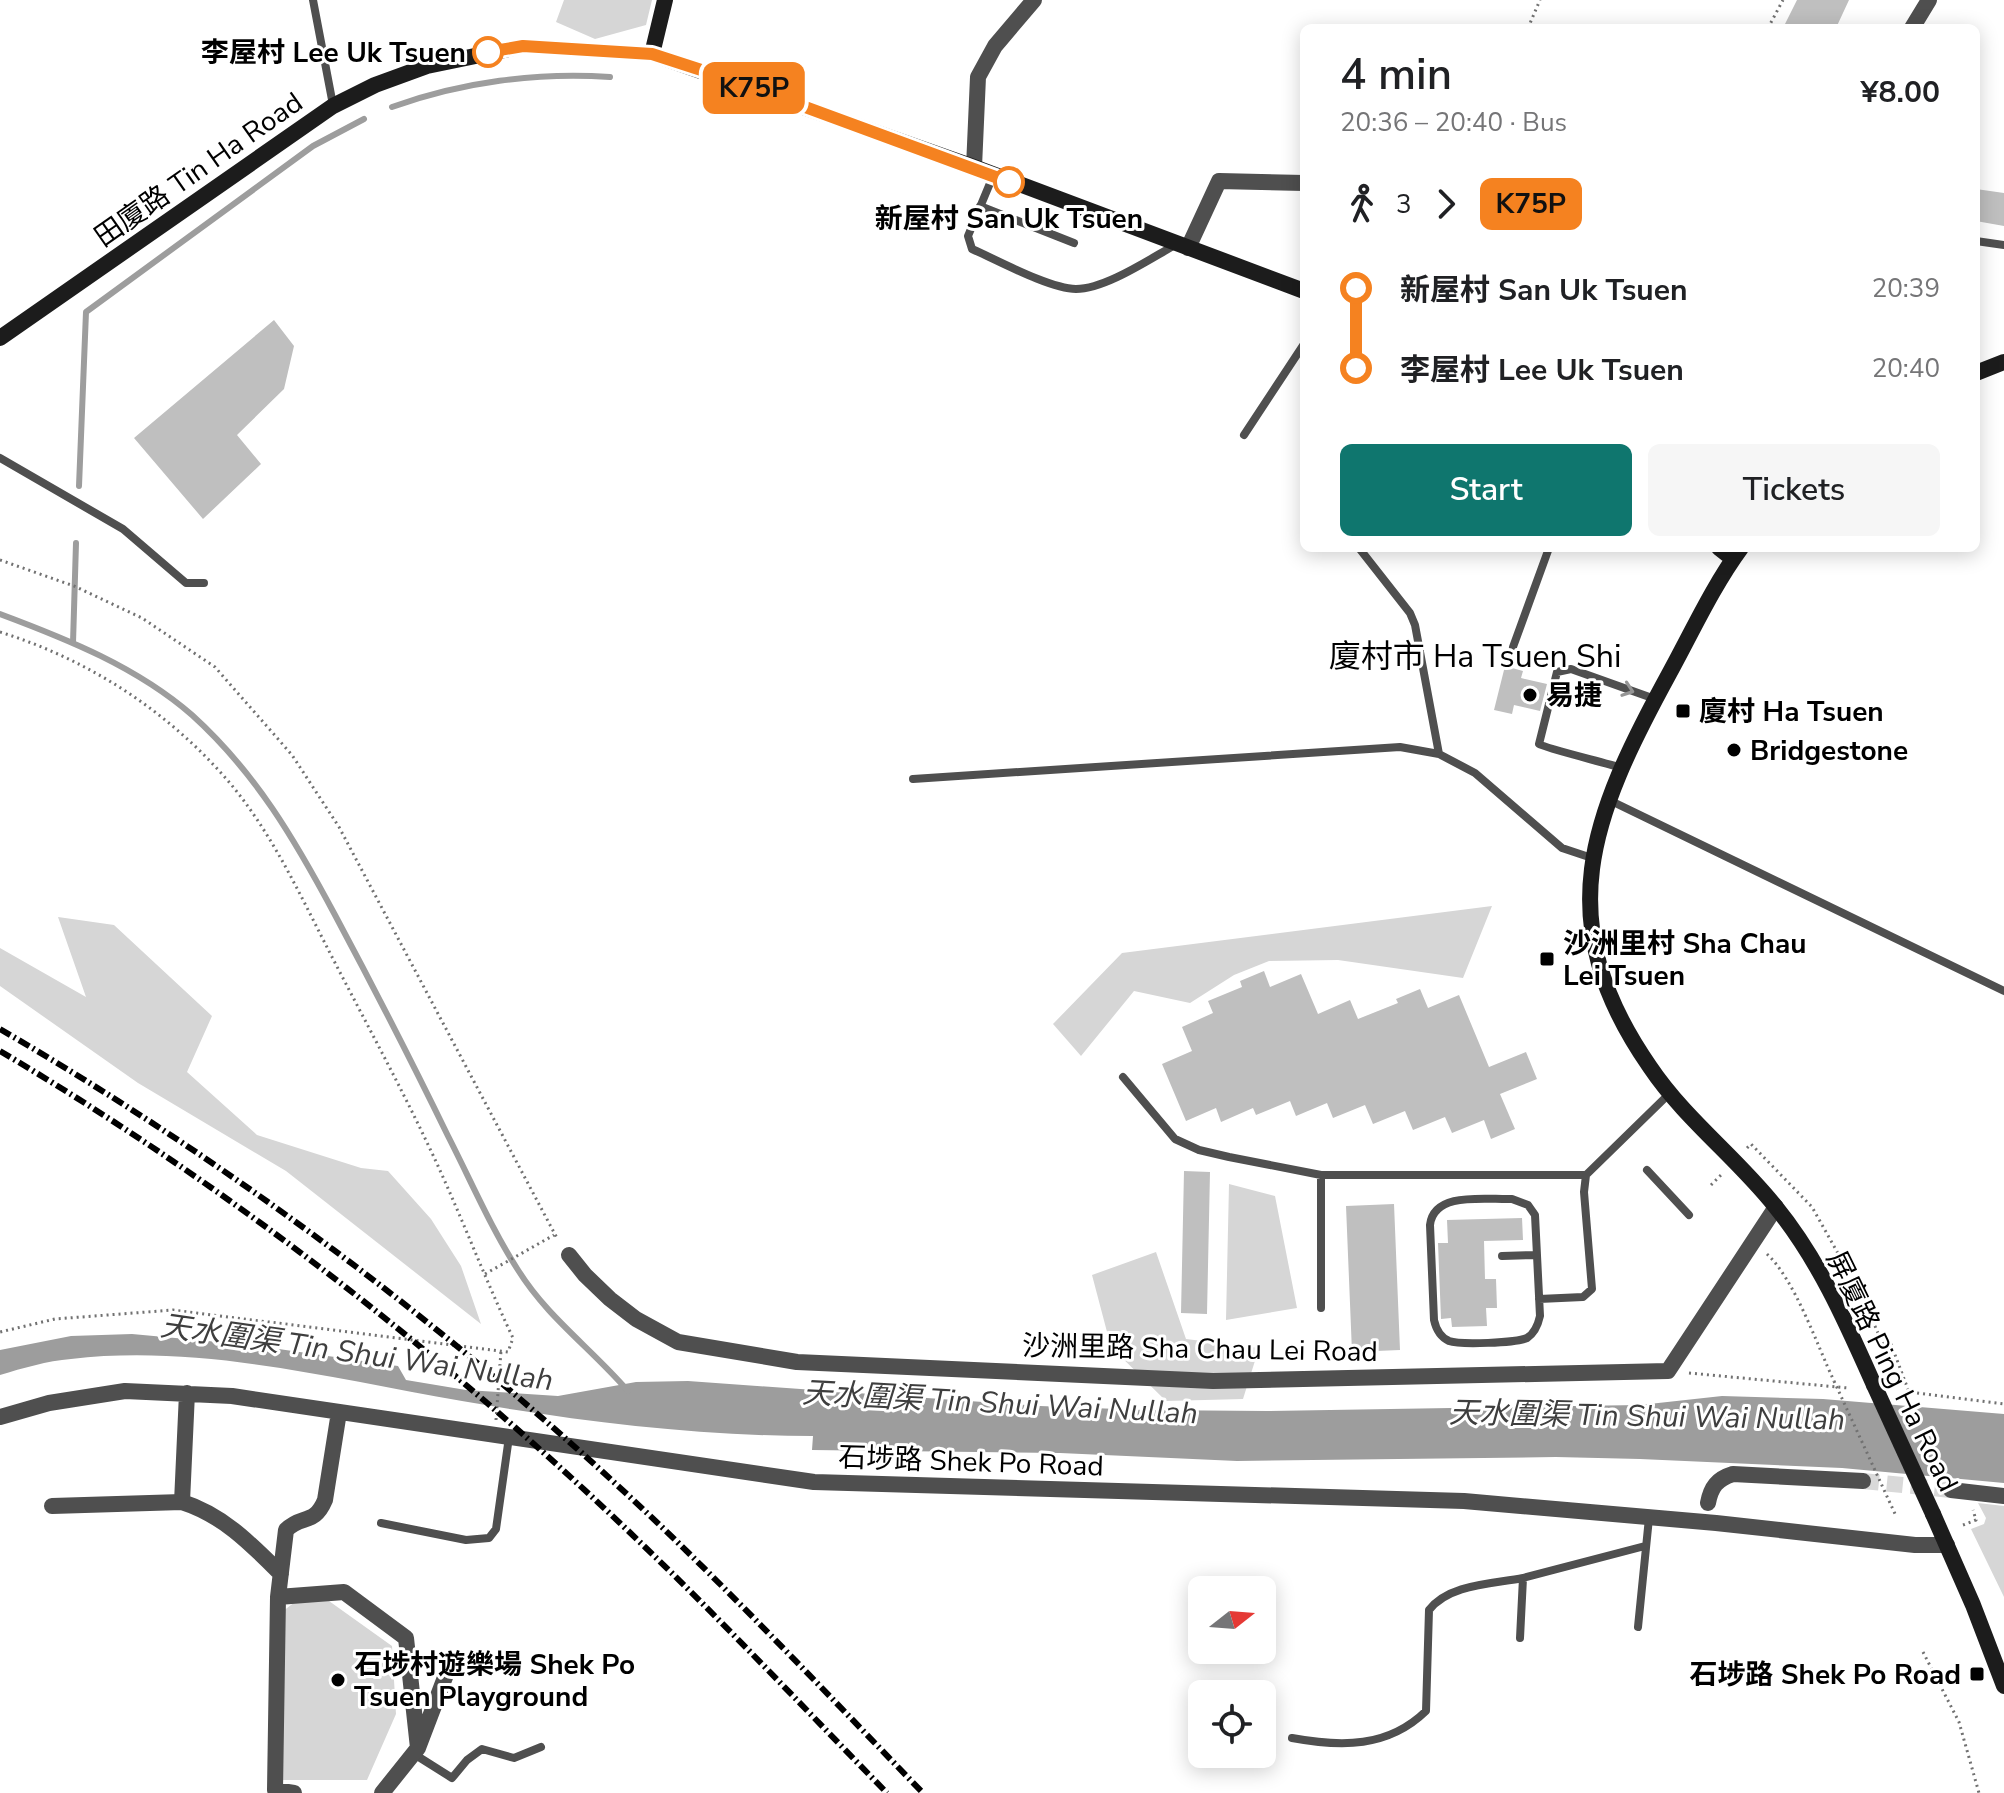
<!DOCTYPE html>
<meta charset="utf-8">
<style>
body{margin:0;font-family:"Nunito Sans","Noto Sans SC",sans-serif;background:#f6f6f6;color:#202124;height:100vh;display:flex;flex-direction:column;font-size:30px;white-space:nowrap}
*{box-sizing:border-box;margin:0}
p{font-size:26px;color:#757577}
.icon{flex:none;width:44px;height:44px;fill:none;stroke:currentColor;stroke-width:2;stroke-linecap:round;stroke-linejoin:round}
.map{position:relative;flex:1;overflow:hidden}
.sheet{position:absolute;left:1300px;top:24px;width:680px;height:528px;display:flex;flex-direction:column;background:#fff;border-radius:12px;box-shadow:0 4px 20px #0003}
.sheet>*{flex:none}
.badge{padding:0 16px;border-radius:12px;font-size:28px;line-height:52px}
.needle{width:52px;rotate:73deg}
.controls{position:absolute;left:1188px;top:1576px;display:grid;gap:16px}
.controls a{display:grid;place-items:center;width:88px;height:88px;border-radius:12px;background:#fff;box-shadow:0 4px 20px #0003;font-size:40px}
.map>.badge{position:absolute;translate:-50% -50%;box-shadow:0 0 0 4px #fff}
.legs{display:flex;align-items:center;gap:12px;height:88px;padding:0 40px;font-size:26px}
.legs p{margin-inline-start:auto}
.summary{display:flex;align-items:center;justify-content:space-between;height:136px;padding:0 40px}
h1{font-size:44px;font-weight:600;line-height:60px}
.button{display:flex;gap:16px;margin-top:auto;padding:16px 40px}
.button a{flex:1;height:92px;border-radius:12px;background:#0f766e;color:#fff;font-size:32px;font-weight:600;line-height:92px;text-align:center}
.button a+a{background:#f6f6f6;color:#202124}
ul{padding:0 40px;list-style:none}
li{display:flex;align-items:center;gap:28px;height:80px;font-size:30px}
li i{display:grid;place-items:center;width:12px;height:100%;margin:0 10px;background:currentColor}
li i::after{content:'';width:20px;height:20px;margin:-10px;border:6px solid;border-radius:50%;background:#fff}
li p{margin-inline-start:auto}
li:first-child i{background:linear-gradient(#0000 50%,currentColor 0)}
li:last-child i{background:linear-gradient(currentColor 50%,#0000 0)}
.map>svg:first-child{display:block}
.green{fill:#d6d6d6}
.water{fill:#9d9d9d}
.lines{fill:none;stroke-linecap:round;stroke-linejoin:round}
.stream{stroke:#9d9d9d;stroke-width:6}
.building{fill:#bfbfbf}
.street-tunnel{stroke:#d9d9d9;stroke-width:16;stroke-dasharray:16 8;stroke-linecap:butt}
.path{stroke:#717171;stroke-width:3;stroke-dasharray:2 4;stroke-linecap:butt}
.lane{stroke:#4f4f4f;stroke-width:8}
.street{stroke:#4f4f4f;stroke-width:16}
.secondary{stroke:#1c1c1c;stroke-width:16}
.rail{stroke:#000;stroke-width:6;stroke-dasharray:12 4 2 4;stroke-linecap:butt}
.path-bridge{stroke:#717171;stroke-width:3;stroke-dasharray:2 4;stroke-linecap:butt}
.secondary-bridge{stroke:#1c1c1c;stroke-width:16}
.oneway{stroke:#959595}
.line-1-casing{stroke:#fff;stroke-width:18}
.line-1{stroke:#f58220;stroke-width:12}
.stop-1-dot{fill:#fff;stroke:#f58220;stroke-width:4}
.poi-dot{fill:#000;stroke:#fff;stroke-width:3}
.labels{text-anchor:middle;stroke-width:6;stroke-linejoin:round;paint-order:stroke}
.stop-label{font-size:28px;font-weight:bold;fill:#000;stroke:#fff;text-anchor:end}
.street-label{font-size:28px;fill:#000;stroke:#fff}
.poi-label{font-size:28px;font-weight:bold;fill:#000;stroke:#fff;text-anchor:start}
.water-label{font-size:30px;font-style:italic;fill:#3e3e3e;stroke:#fff}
.quarter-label{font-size:32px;fill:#000;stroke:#fff}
</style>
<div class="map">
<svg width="2004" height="1793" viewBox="0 0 2004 1793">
<rect width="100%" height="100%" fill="#fff"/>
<!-- green -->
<path class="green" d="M564,0H652L646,25L595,39L556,22Z
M1492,906L1463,978L1338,960L1269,961L1234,975L1190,1003L1134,991L1081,1056L1053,1024L1122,953Z
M58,917L114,925L212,1016L187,1072L257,1135L361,1168L388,1171L431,1219L461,1266L481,1324L286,1171L138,1083L0,986V948L86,997Z
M1229,1184L1275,1196L1297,1308L1226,1320Z
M1156,1252L1186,1339L1259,1348L1243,1399L1166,1401L1111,1347L1092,1275Z
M1978,1503L2004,1506V1597L1971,1529L1984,1524L1986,1518Z
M296,1601H329L392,1646L396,1714L367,1780H281L282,1612Z"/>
<!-- water -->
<path class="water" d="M132,1334L251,1345L398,1366L406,1380L466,1390L558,1396L636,1382L688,1381L1040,1406L1144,1410L1266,1411L1640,1405L1722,1396L1823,1399L2004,1414V1483L1842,1468L1640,1459L1556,1457L1237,1461L1060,1453L812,1450L813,1436C697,1436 576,1421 462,1401C335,1379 201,1344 71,1359C47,1361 23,1368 0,1375V1350L71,1336Z"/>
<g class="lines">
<!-- stream -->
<path class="stream" d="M392,107C461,82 537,72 610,77
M79,486L86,312L313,146L364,119
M0,614C67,639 137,667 192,715C256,773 295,840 335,915C374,988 412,1062 448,1136C471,1181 491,1228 518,1270C547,1317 592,1349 628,1391
M73,643L76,543"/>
</g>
<!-- building -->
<path class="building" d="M1797,0H1849L1836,28H1783Z
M1976,189L2004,193V226L1976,221Z
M274,320L294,346L284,389L237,435L261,464L203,519L134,438Z
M1505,666L1523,671L1521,678L1547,684L1540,711L1514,705L1512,714L1494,710Z
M1264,971L1270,987L1301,974L1318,1014L1350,1000L1358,1019L1398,1003L1396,999L1420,989L1428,1008L1459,995L1489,1067L1526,1052L1537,1079L1500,1094L1515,1129L1491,1139L1484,1120L1452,1133L1445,1117L1413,1130L1405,1111L1373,1124L1365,1105L1333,1118L1327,1103L1296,1116L1290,1101L1256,1115L1253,1108L1221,1122L1216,1108L1186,1121L1162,1064L1192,1051L1182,1027L1213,1013L1208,1001L1242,987L1240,981Z
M1184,1171L1210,1172L1207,1314L1181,1313Z
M1394,1204L1400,1350L1352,1352L1346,1206Z
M1522,1218L1523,1240L1484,1241L1485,1279H1496L1497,1308H1486L1487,1326L1452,1327L1451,1318L1441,1319L1438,1243H1448L1447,1220Z"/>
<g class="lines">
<!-- street-tunnel -->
<path class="street-tunnel" d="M1863,1481L1951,1490"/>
<!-- path -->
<path class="path" d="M1528,28L1540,0
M1768,28L1783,0
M0,560L74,586L142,618L215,667L292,755L339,827L558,1240
M0,632C86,659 162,707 222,774C269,826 299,893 331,955C367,1025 405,1094 438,1166C464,1223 486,1281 513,1338L508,1352L173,1310L55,1319L0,1332
M1747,1148L1751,1144L1812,1207L1862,1296L1884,1347L1891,1344L1909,1392L2004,1404
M1711,1185L1722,1174
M1767,1254C1795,1280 1817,1345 1834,1381
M485,1274L554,1235
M1689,1373L1848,1388
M496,1420L501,1351
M1963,1525L1976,1520L1973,1510
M1923,1652L1959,1722L1979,1793"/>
<!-- lane -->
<path class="lane" d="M313,0L333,105
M993,176L968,236L972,249C997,260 1050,289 1076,289C1106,289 1151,258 1177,244
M980,206L1074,243
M1976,241L2004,245
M1244,435L1304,344
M0,458L123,529L186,583H204
M1359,548L1410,613L1415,625L1439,754
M1513,647L1549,548
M1622,768C1607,763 1544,748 1539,744L1557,672L1571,669L1655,699
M913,779L1400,747L1439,754L1475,773L1562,848L1592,858
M1609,800L2004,991
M1123,1077L1175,1139L1199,1150L1229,1157L1321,1175H1586L1669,1094
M1647,1170L1689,1215
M1321,1175V1308
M1512,1199L1528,1205L1535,1215L1540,1316C1538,1325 1535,1333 1527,1338C1516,1343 1460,1345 1449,1341C1440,1337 1436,1329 1434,1320L1430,1225C1434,1191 1486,1200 1512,1199Z
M1502,1256L1537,1255
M1539,1299L1583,1297L1592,1289L1584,1192L1586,1175
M381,1523L466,1540L489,1538L496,1529L509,1437
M1638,1627L1649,1518
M1520,1638L1523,1578L1645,1546
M1292,1738C1341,1747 1388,1748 1426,1711L1429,1610C1449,1584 1492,1584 1523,1578
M414,1754L452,1778L467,1760L482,1749L514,1758L541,1747"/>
<!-- street -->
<path class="street" d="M1912,28L1929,0
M974,167L978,77L995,46L1034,0
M1188,248L1219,181L1304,183
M569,1255L585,1275L610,1299L636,1319L678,1342L797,1362L1213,1381L1668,1371L1776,1207
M0,1417L49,1403L125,1391L232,1396L814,1482L1464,1501L1716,1523L1915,1545H1947
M1951,1490L2004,1496
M182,1502L187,1393
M1708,1503C1711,1487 1717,1479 1733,1474L1863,1481
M52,1506L182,1502C223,1515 251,1544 281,1574
M278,1597L344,1592L406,1638L418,1748
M294,1793L275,1790L278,1597L286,1530C302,1514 314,1526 325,1500L339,1412
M382,1793L418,1748L452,1659"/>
<!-- secondary -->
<path class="secondary" d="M652,54L665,0
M0,338L333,106L375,85L427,66L523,46L652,54L974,167L1304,291
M1976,373L2004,362
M1719,548L1733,559
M1741,548C1713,586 1692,632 1669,674C1591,817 1548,920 1650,1067C1685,1119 1736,1157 1775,1206C1819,1260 1846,1322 1874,1385
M1933,1514L1973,1605L2004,1686"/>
<!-- rail -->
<path class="rail" d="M0,1029C239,1168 465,1339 665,1530C753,1615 838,1705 923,1793
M0,1051C233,1189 450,1359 645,1547C728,1627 807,1711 887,1793"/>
<!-- path-bridge -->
<path class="path-bridge" d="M1834,1381L1896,1516"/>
<!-- secondary-bridge -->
<path class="secondary-bridge" d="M1874,1385L1933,1514"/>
</g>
<!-- one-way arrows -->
<defs><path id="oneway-chevron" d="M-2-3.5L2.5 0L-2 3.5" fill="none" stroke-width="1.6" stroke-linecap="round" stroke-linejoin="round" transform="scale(2)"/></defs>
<use class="oneway" href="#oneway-chevron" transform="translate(1628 690) rotate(19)"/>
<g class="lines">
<defs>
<path id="line-1" d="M488,52L523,46L652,54L729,79L1009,182"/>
</defs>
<!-- line-1 casing -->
<use href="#line-1" class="line-1-casing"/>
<!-- line-1 -->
<use href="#line-1" class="line-1"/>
</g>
<!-- markers -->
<g class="stop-1-dot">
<circle cx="488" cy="52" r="14"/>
<circle cx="1009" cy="182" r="14"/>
</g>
<g class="poi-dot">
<circle cx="1530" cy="695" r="8"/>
<rect x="1675" y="703" width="16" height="16" rx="4"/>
<circle cx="1734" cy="750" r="8"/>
<rect x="1539" y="951" width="16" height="16" rx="4"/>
<rect x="1969" y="1666" width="16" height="16" rx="4"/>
<circle cx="338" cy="1680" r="8"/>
</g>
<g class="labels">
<!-- stop labels -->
<g class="stop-label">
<text x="466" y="62">李屋村 Lee Uk Tsuen</text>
<text x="1009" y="228" text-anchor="middle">新屋村 San Uk Tsuen</text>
</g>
<!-- street labels -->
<g class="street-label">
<text transform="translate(198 169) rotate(-35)" y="10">田廈路 Tin Ha Road</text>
<text transform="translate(1200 1348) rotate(1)" y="10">沙洲里路 Sha Chau Lei Road</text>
<text transform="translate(1893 1371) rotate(64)" y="10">屏廈路 Ping Ha Road</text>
<text transform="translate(971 1461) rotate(2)" y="10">石埗路 Shek Po Road</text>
</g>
<!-- poi labels -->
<g class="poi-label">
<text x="1546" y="705">易捷</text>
<text x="1699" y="721">廈村 Ha Tsuen</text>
<text x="1750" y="760">Bridgestone</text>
<text x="1563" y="953">沙洲里村 Sha Chau<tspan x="1563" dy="32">Lei Tsuen</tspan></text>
<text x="354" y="1674">石埗村遊樂場 Shek Po<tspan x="354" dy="32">Tsuen Playground</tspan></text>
<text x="1961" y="1684" text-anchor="end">石埗路 Shek Po Road</text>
</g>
<!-- water labels -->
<g class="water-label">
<text transform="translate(357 1353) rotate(8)" y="10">天水圍渠 Tin Shui Wai Nullah</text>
<text transform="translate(1000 1403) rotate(3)" y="10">天水圍渠 Tin Shui Wai Nullah</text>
<text transform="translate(1647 1416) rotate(1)" y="10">天水圍渠 Tin Shui Wai Nullah</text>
</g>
<!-- quarter labels -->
<g class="quarter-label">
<text x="1475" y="667">廈村市 Ha Tsuen Shi</text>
</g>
</g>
</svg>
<div class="controls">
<a><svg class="needle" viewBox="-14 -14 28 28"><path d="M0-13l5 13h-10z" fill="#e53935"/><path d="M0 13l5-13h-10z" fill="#757577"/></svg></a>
<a><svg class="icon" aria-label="locate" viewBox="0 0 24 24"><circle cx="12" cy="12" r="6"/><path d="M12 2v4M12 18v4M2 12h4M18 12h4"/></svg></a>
</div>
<b class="badge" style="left:754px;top:88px;background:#f58220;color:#111">K75P</b>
<section class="sheet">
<div class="summary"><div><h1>4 min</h1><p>20:36 – 20:40 · Bus</p></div><b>¥8.00</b></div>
<div class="legs"><svg class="icon" aria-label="walk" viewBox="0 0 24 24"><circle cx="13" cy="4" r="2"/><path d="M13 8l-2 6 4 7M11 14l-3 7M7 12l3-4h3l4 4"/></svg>3<svg class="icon" aria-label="forward" viewBox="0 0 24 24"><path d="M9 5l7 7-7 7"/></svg><b class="badge" style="background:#f58220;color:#111">K75P</b></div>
<ul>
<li><i style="color:#f58220"></i><b>新屋村 San Uk Tsuen</b><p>20:39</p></li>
<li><i style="color:#f58220"></i><b>李屋村 Lee Uk Tsuen</b><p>20:40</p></li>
</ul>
<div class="button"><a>Start</a><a>Tickets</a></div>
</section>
</div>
